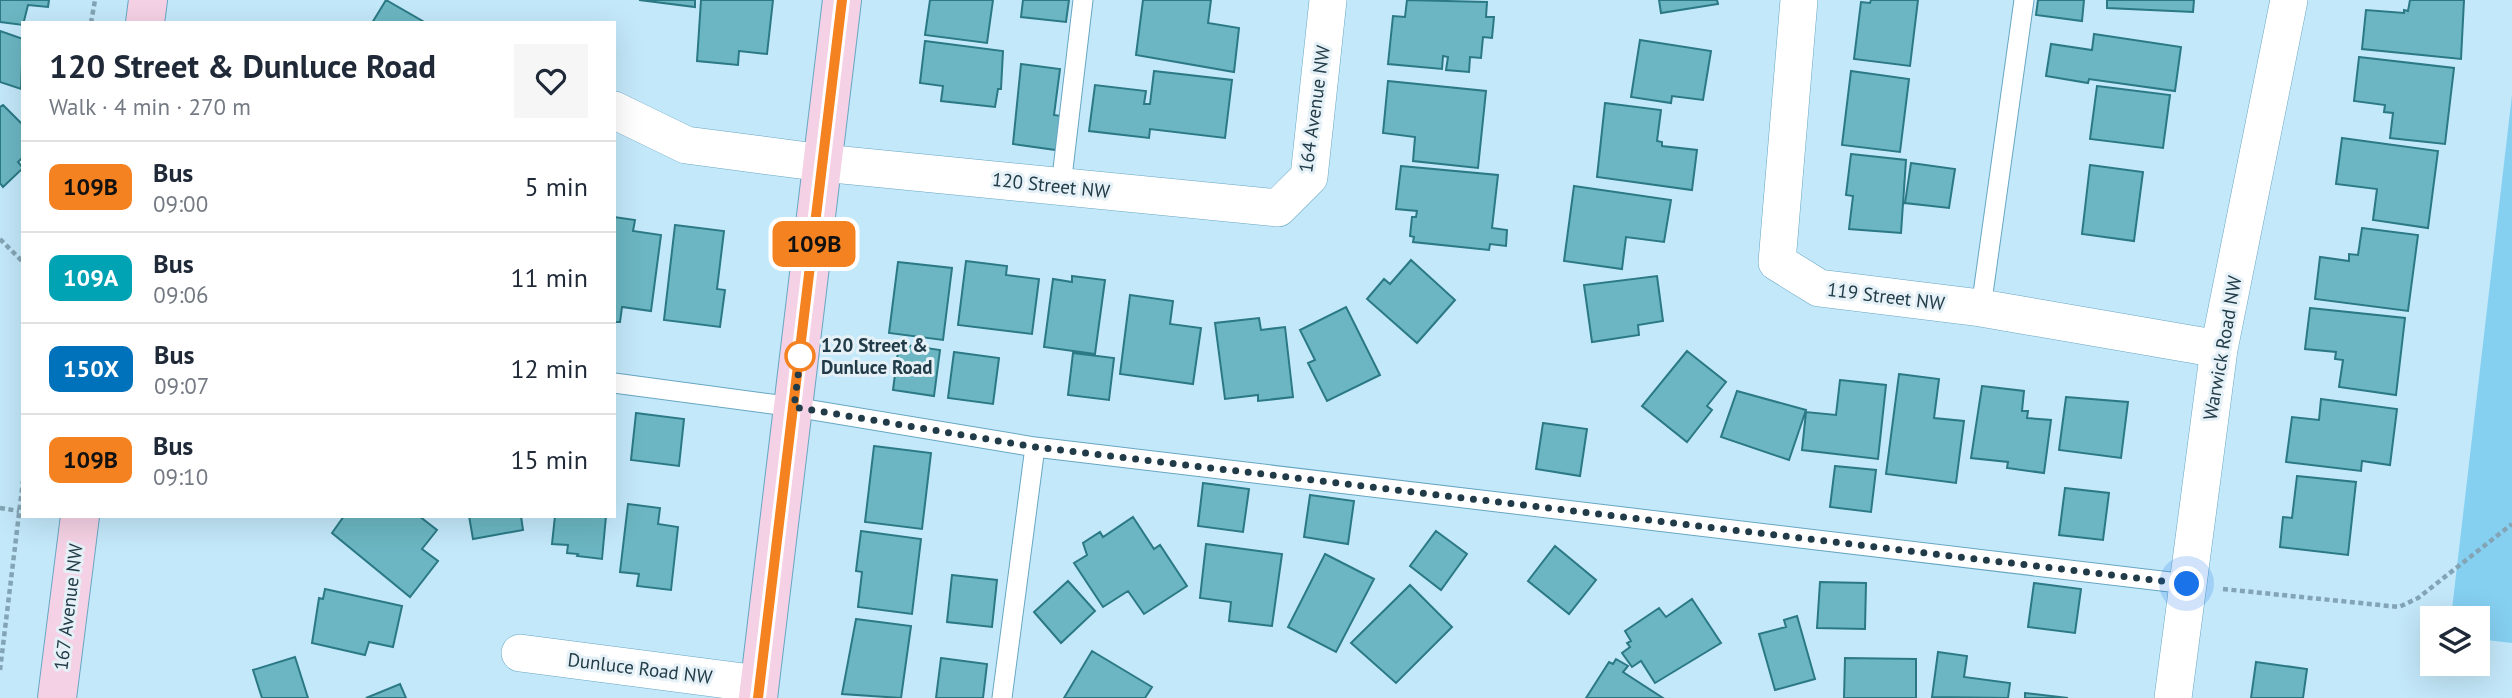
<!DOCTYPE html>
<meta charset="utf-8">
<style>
body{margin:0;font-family:"PT Sans",sans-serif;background:#f6f6f7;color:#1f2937;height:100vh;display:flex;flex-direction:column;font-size:26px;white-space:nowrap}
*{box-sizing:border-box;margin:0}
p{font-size:23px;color:#747a83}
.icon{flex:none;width:38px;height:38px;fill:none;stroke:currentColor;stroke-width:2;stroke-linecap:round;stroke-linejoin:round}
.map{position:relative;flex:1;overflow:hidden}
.details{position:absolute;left:21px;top:21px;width:595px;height:497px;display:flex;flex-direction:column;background:#fff;border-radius:0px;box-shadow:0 7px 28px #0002}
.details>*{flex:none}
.badge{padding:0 14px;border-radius:10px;font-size:24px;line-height:46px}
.controls{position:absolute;left:2420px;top:606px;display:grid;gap:14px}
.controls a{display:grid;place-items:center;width:70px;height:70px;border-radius:0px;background:#fff;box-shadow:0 7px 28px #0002;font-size:35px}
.you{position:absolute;width:35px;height:35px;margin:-18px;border:5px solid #fff;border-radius:50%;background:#1a73e8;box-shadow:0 0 0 10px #1a73e833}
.map>.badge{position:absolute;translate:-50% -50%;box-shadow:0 0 0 4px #fff}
.round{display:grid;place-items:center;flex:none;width:74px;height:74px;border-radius:0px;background:#f6f6f7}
.overview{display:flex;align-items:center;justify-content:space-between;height:119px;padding:0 28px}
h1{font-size:33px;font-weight:800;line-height:52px}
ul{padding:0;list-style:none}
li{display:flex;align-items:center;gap:21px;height:91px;padding:0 28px;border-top:2px solid #e0e1e3}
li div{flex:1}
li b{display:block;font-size:26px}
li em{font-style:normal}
li .badge{min-width:77px;font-weight:700;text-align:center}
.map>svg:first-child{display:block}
.green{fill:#85cff1}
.building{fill:#6bb6c2;stroke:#2a7985;stroke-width:2}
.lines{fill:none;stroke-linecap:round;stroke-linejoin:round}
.lane-casing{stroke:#67a6c3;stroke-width:21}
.street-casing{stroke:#67a6c3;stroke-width:38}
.secondary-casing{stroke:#67a6c3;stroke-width:40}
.path{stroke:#83a4b4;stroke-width:4.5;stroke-dasharray:5 3.5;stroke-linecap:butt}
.lane{stroke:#fff;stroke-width:19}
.street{stroke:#fff;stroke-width:37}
.secondary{stroke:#f4d1e4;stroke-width:38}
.line-casing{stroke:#fff;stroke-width:16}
.line{stroke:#f58220;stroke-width:10}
.walk{stroke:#213c48;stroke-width:7;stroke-dasharray:0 12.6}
.stop-dot{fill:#fff;stroke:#f58220;stroke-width:3.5}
.labels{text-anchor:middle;stroke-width:6;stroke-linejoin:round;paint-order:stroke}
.street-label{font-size:19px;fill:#213c48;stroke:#e5f1f7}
.stop-label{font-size:19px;font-weight:bold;fill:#213c48;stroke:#e5f1f7;text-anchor:start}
</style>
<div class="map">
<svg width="2512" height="698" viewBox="0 0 2512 698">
<rect width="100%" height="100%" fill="#c3e8fa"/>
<!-- green -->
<path class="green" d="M2512,95V643L2478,639V618H2451Z"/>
<!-- building -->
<path class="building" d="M0,0H49L48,7L28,5L23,25L0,22Z
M386,0L426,23H372Z
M639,0H695V7Z
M701,0H773L767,54L739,51L738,65L697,61Z
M930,0H993L987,43L925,35Z
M1023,0H1069L1066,22L1021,17Z
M1143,0H1211L1208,23L1239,28L1234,72L1136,55Z
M1407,0L1487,2L1486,17H1494L1492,38L1483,37L1481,58L1470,57L1469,72L1446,70L1448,57L1443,56L1442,69L1388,64L1393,16L1405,17Z
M1659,0H1717L1718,4L1661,13Z
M1871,0H1918L1910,66L1854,59L1861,2L1870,3Z
M2038,0H2084L2082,21L2036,15Z
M2107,0H2194L2193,12L2107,8Z
M2410,0H2464L2461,59L2362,49L2366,10L2404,13V10L2408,11Z
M0,31L23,39L21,89L0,82Z
M2094,34L2181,47L2175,91L2089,79L2088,83L2046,76L2051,44L2092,50Z
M1640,40L1711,51L1703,100L1672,96L1671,103L1631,97Z
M925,41L1003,51L1001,89H998L995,107L941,101L943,86L920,83Z
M2359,57L2454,68L2445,144L2390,138L2393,113L2384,112L2385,105L2354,101Z
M1021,64L1060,69L1054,115L1061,116L1056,150L1013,144Z
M1154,71L1232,80L1225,138L1150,129L1149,138L1089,131L1095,85L1146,91L1144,104H1150Z
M1851,71L1909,79L1900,152L1842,145Z
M1388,81L1486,91L1478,168L1413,161L1415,137L1383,133Z
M2097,86L2170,95L2163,148L2090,139Z
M1605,103L1661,110L1657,141L1662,142V146L1697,150L1692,190L1597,177Z
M3,105L23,125V157L18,162L23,168L3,187L0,183V107Z
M2342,138L2438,151L2428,228L2373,220L2377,189L2336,184Z
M1851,154L1906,160L1901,233L1849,229L1853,196L1846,195Z
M1911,163L1955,169L1949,208L1905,203Z
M2090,165L2143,172L2134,241L2082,234Z
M1401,166L1498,175L1492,228L1507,230L1506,246L1490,244L1489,250L1413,242L1414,237L1410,236L1412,217H1416L1417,211L1396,209Z
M1574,186L1671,200L1664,242L1626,237L1622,269L1564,261Z
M614,217L635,220L633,231L661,235L651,311L622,307L620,322H614Z
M675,225L724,231L717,289L725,290L720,327L664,320Z
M2362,228L2418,235L2408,311L2315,299L2320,257L2349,261V254L2358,255Z
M1411,260L1455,300L1417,343L1367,299L1384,279L1390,284Z
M966,261L1007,266L1006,275L1039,279L1032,334L958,325Z
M898,262L952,268L943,340L889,333Z
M1072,276L1105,280L1095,354L1044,347L1053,279L1072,282Z
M1657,276L1663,321L1638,325L1639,335L1592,342L1584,285Z
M1130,295L1173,301L1170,324L1201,328L1193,384L1120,374Z
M1346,307L1380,375L1327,401L1308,363L1315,360L1300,330Z
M2310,308L2405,318L2396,395L2339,387L2343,360L2335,359L2336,352L2305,349Z
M1259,318L1261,330L1285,327L1293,397L1258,401V395L1225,399L1215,323Z
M899,344L940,350L934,396L893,390Z
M1687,351L1726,382L1707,406L1712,410L1687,442L1642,406Z
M954,352L999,358L993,404L948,398Z
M1073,353L1114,358L1109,400L1068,395Z
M1899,374L1939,379L1934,418L1964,421L1956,483L1886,474Z
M1840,380L1886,385L1878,459L1802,450L1806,412L1836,415Z
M1982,386L2024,391L2022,411H2028L2027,418L2051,420L2044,473L2007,468L2008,462L1971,458Z
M1737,391L1806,410L1789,460L1721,437Z
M2066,397L2128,402L2121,458L2059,450Z
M2321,399L2397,409L2390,465L2362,461L2361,471L2286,462L2292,417L2319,420Z
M636,413L684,419L679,466L631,460Z
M1543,423L1587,429L1580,476L1536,469Z
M874,446L931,453L922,529L865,522Z
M1835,466L1876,470L1871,512L1830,507Z
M2297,476L2356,482L2348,555L2280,547L2283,517L2292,518Z
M1203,483L1249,489L1243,532L1198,526Z
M2065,488L2109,493L2103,540L2059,535Z
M1310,495L1354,501L1348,544L1304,537Z
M628,504L660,508L658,524L678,527L671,590L637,586L639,574L620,572Z
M344,516H419L437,530L422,549L438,561L410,597L332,533Z
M469,516H521L523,530L473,539Z
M555,516H606L602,559L577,556L578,554L567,553L568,545L552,544Z
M1133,517L1154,549L1160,545L1187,586L1144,614L1128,591L1103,607L1074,563L1087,555L1083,543L1100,532L1103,537Z
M861,531L921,539L912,614L858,607L862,572L856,571Z
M1436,531L1467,554L1441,590L1410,566Z
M1206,544L1282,554L1272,626L1229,621L1231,602L1200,598Z
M1555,546L1596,580L1569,614L1528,581Z
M1325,554L1374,579L1336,652L1288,627Z
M952,575L997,580L992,627L947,622Z
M1068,581L1095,611L1061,643L1034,612Z
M1820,582L1866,583L1865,629L1817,628Z
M2034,583L2081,589L2075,633L2028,627Z
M1410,585L1452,627L1396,683L1351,643Z
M325,589L402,606L393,647L369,642L365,655L312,643L319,598L323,599Z
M1692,599L1721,643L1655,683L1641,661L1632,667L1622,653L1630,647L1627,643L1631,641L1625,631L1659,608L1666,617Z
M1797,616L1815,679L1775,690L1759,634L1786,627L1784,620Z
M856,619L911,626L901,698L842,694Z
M1092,651L1152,687L1145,698H1064Z
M1938,652L1967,656L1964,677L2010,683L2008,698L1932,697Z
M295,657L308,698H262L253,670Z
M941,658L987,664L983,698H936Z
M1845,658L1916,659V698H1844Z
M1616,659L1628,666L1623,672L1663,698H1586L1609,662L1613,664Z
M2256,662L2307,669L2303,698H2251Z
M400,684L406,698H366Z
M2025,693L2068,698H2025Z"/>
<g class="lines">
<defs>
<path id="lane" d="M1061,186L1083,0
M1981,308L2024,0
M614,383L794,407L1035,447L2187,584
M1002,698L1035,447"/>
<path id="street" d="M1799,0L1777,262L1819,288L1981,308L2219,349
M614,110L686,145L823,163L1278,208L1309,177L1328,0
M520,653L759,684
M2173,698L2219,349L2289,0"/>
<path id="secondary" d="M145,23L148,0
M57,698L80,516
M758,698L842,0"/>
</defs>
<!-- lane casing -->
<use href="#lane" class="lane-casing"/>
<!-- street casing -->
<use href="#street" class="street-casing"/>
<!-- secondary casing -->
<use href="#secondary" class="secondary-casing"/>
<!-- path -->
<path class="path" d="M91,23L95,0
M0,239L23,262
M0,508L19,511
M2223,589L2399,607L2418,598L2512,524
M0,670L23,481"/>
<!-- lane -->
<use href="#lane" class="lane"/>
<!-- street -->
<use href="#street" class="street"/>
<!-- secondary -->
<use href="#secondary" class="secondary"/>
</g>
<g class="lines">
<defs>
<path id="line" d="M758,698L842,0"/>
</defs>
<!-- line casing -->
<use href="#line" class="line-casing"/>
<!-- line -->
<use href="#line" class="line"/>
<!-- walk -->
<path class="walk" d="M800,356L801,353L794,407L1035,447L2187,584"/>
</g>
<!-- markers -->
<circle class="stop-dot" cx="800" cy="356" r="14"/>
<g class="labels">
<!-- street labels -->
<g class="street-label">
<text transform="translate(1314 109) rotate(-82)" y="7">164 Avenue NW</text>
<text transform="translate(1051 185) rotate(6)" y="7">120 Street NW</text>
<text transform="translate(1886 296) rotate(7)" y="7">119 Street NW</text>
<text transform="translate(2222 348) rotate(-80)" y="7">Warwick Road NW</text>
<text transform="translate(68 607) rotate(-83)" y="7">167 Avenue NW</text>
<text transform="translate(640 668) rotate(7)" y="7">Dunluce Road NW</text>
</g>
<!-- stop labels -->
<g class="stop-label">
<text x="821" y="352">120 Street &amp;<tspan x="821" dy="22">Dunluce Road</tspan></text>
</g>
</g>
</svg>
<div class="controls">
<a><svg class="icon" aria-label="layers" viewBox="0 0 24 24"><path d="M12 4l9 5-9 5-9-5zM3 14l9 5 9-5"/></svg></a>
</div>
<div class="you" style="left:2187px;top:584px"></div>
<b class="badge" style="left:814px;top:244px;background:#f58220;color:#111">109B</b>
<section class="details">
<div class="overview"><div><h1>120 Street &amp; Dunluce Road</h1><p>Walk · 4 min · 270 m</p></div><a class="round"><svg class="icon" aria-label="heart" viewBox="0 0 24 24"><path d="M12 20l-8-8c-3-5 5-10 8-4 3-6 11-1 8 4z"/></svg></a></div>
<ul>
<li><span class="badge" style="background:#f58220;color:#111">109B</span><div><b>Bus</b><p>09:00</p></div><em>5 min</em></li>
<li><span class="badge" style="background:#00a3b4;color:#fff">109A</span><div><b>Bus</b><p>09:06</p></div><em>11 min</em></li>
<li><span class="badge" style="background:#0072bc;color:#fff">150X</span><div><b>Bus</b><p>09:07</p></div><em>12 min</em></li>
<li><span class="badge" style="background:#f58220;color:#111">109B</span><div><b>Bus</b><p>09:10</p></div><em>15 min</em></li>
</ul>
</section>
</div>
